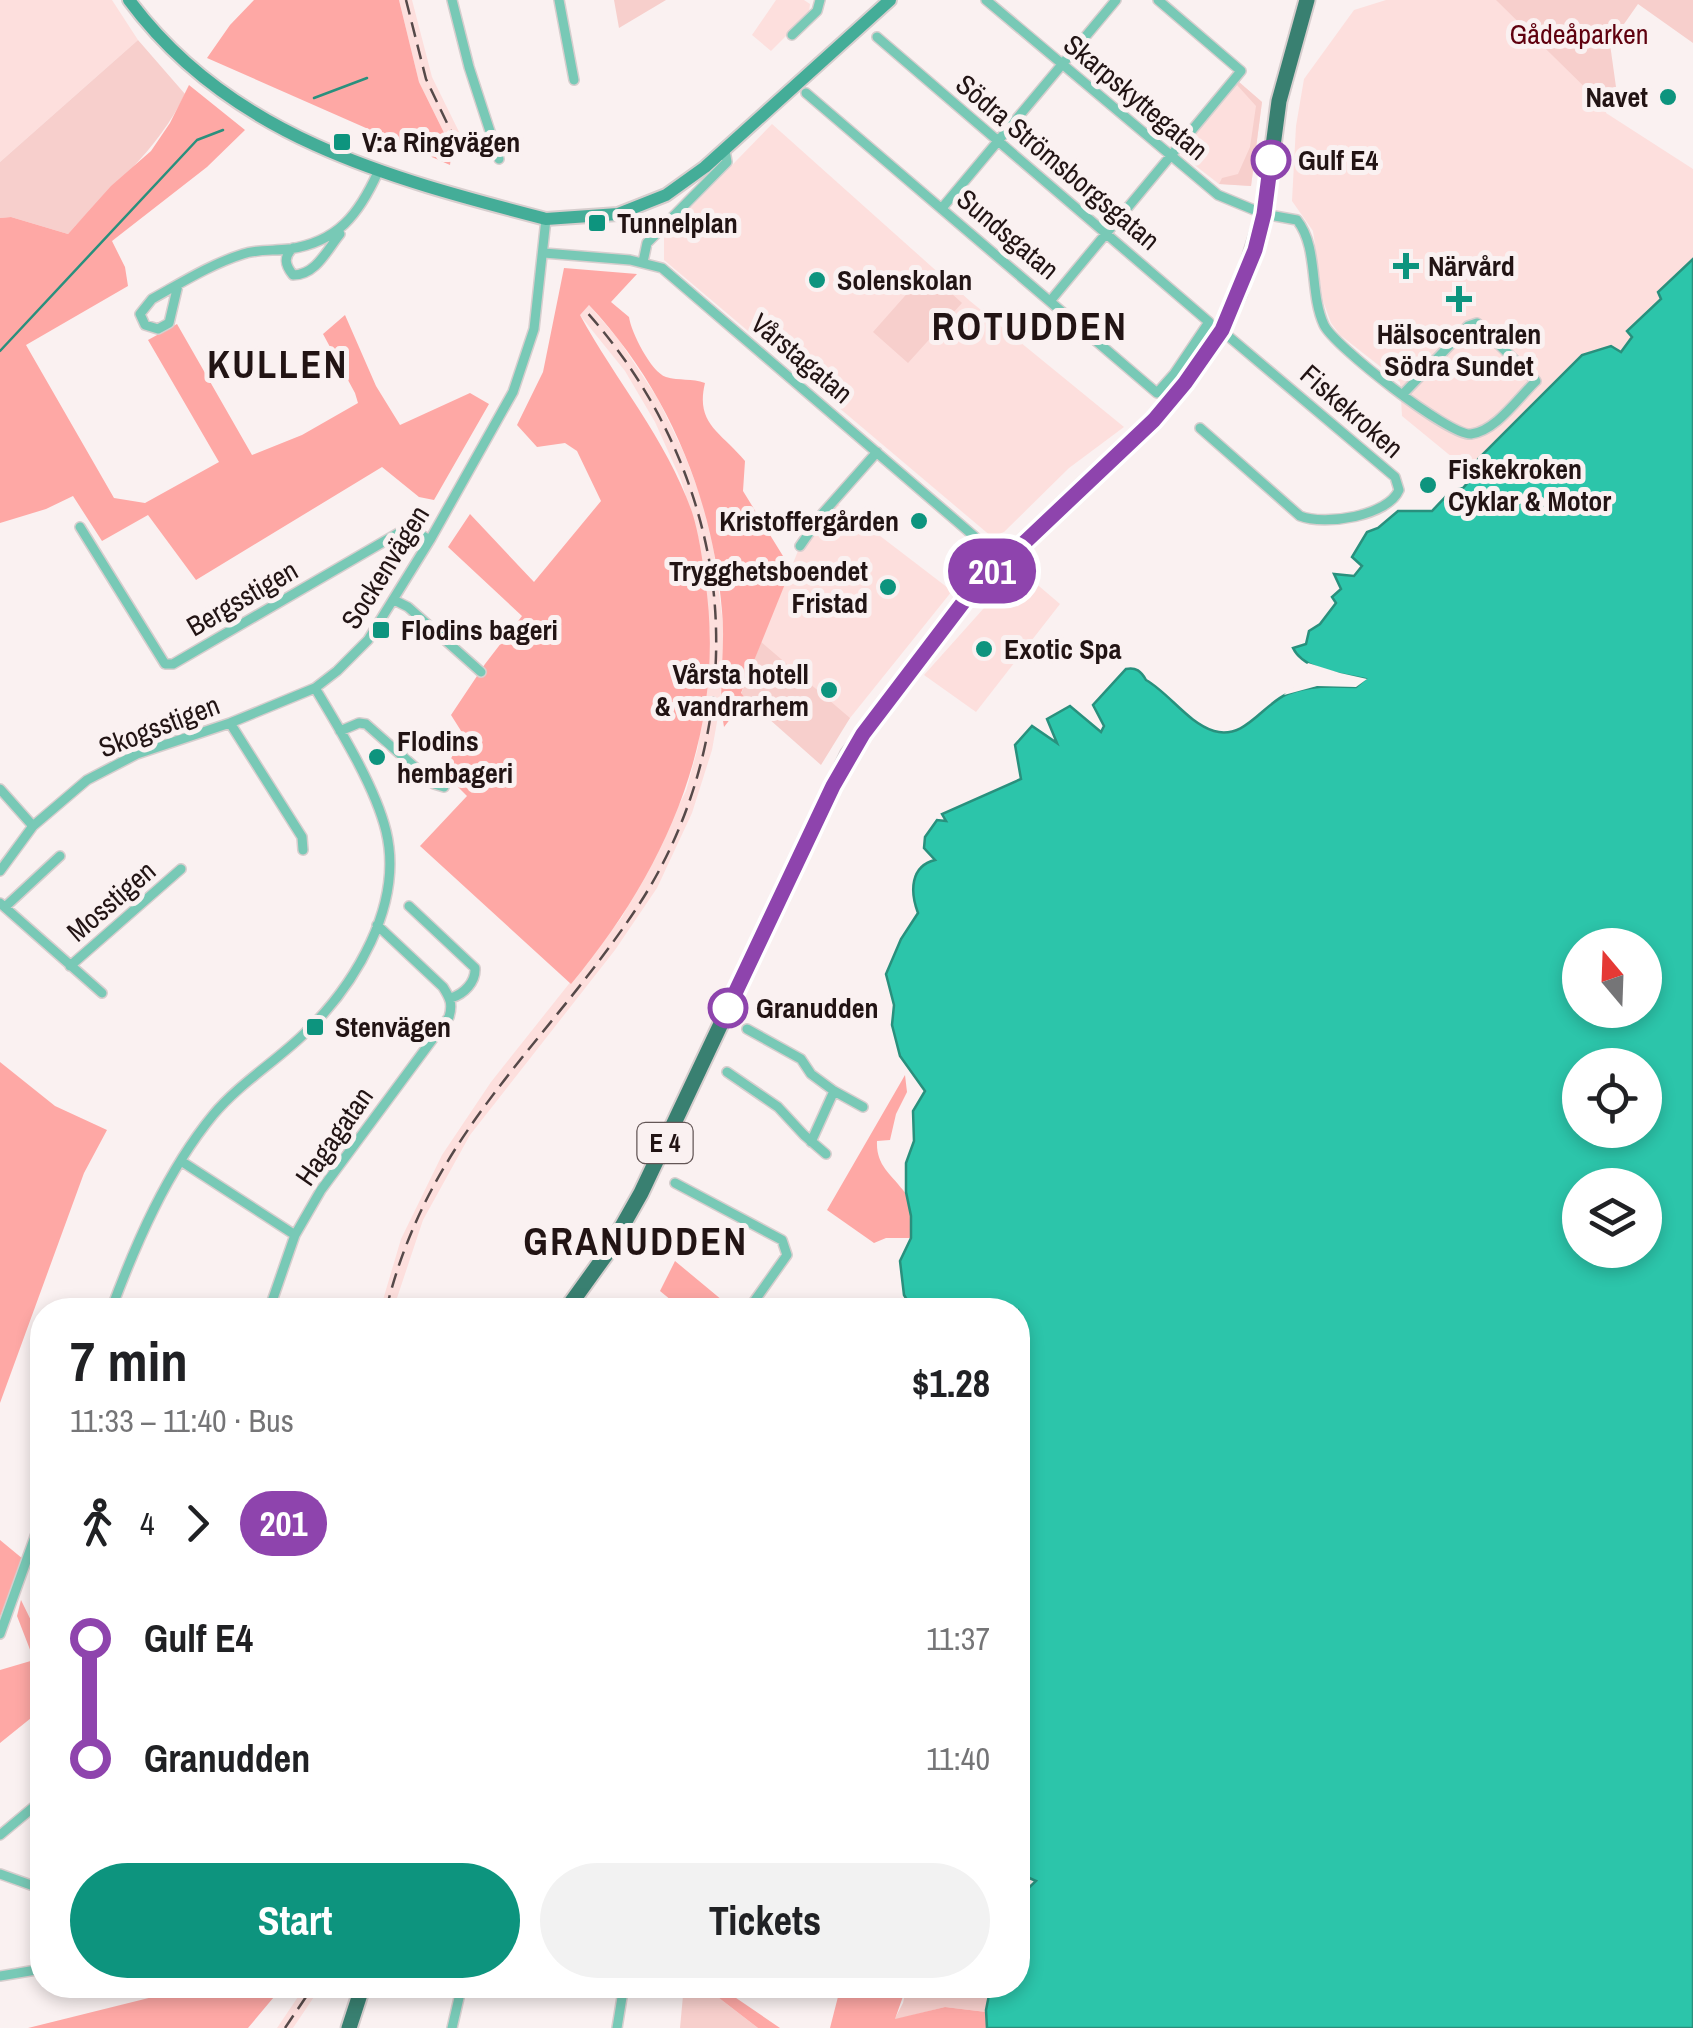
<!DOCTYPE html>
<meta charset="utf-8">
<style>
body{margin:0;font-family:"Archivo Narrow",sans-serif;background:#f2f2f2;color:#202124;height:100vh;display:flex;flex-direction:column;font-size:38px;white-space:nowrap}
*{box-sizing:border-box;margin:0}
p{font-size:32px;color:#757577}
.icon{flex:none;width:55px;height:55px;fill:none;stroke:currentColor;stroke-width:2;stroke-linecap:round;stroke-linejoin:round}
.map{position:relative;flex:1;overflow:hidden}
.panel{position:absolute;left:30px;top:1298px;width:1000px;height:700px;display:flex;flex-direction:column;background:#fff;border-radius:40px;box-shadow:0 5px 15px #0003}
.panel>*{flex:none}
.badge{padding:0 20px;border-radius:32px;font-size:35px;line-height:65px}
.needle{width:65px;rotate:341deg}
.controls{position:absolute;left:1562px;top:928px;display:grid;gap:20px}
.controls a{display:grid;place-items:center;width:100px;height:100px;border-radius:50%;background:#fff;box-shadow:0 5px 15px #0003;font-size:50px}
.map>.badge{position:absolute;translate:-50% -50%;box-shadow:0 0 0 5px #fff}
.legs{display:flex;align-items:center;gap:15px;height:110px;padding:0 40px;font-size:32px}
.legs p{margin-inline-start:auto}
.overview{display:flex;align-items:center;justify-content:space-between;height:170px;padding:0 40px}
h1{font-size:55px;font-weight:800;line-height:75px}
.cta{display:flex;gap:20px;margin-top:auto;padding:20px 40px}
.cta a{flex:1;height:115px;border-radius:60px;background:#0d947e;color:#fff;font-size:40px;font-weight:800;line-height:115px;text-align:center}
.cta a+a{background:#f2f2f2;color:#202124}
ul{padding:0 40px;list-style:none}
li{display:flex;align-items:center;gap:35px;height:120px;font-size:38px}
li i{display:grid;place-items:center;width:15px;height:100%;margin:0 12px;background:currentColor}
li i::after{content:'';width:25px;height:25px;margin:-12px;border:8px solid;border-radius:50%;background:#fff}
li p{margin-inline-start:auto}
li:first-child i{background:linear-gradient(#0000 50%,currentColor 0)}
li:last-child i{background:linear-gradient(currentColor 50%,#0000 0)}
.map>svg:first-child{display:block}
.built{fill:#fddfdd}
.green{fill:#f7cfcc}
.forest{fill:#fea8a5}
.water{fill:#2cc5aa;stroke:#29907d;stroke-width:2.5;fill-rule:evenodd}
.pier{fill:#faf1f1}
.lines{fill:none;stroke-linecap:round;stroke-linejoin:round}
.stream{stroke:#29907d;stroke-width:2.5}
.street-casing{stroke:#d7cece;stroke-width:12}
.secondary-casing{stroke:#d7cece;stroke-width:16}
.highway-casing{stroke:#d7cece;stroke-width:19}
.street{stroke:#78c9b6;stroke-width:9}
.secondary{stroke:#44ad98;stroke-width:12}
.highway{stroke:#398071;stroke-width:15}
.rail{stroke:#564949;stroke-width:2.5;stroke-dasharray:15 8;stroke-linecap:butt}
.line-1-casing{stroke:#fff;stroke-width:22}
.line-1{stroke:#8e44ad;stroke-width:15}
.poi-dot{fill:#0d947e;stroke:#faf1f1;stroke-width:4}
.stop-1-dot{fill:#fff;stroke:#8e44ad;stroke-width:5}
.labels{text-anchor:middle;stroke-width:10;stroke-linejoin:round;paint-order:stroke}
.shield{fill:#faf1f1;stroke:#635656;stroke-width:2.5}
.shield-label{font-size:25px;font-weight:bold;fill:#221414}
.park-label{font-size:28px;fill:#5f000e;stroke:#faf1f1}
.street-label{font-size:28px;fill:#221414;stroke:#faf1f1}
.poi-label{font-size:28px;font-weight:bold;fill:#221414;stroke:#faf1f1;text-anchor:start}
.stop-label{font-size:28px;font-weight:bold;fill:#221414;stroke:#faf1f1;text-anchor:start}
.district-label{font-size:38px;font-weight:bold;letter-spacing:2.5px;fill:#221414;stroke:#faf1f1}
</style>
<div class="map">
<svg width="1693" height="2028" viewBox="0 0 1693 2028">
<rect width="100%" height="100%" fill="#faf1f1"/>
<!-- built -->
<path class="built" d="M0,0H112L138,40L0,162Z
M399,0H412L432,77L464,142L452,149L419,82Z
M776,0H804L810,4L809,13L771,51L752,35Z
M1386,0H1557L1611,75L1606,113L1693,169V259L1662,299L1627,330L1632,337L1621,352L1604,350L1582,355L1469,471L1402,416L1400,382L1340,335L1331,323L1323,301L1313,231L1292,201L1296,126L1304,79L1354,10Z
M1239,82L1262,102L1251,186L1219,184L1179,153Z
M772,124L970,301L1124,427L1069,468L1004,532L992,537L664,260V235Z
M589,305L619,340L658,399L684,453L705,508L712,537L724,632L720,705L712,750L692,813L657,888L615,950L470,1135L423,1220L393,1310H380L401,1239L442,1155L491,1082L622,917L686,791L698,747L710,632L699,540L681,480L655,422L625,371L579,314Z
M837,503L952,591L846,723L746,700L761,642L800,546Z
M1019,569L1060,604L976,712L924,675Z
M306,1985H322L293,2028H277Z"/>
<!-- green -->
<path class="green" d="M614,0H666L619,28Z
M1496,0H1693V43L1638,4L1610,44L1616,87L1609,111Z
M138,40L185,94C157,152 111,187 68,234L11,217L0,218V162Z
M1239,82L1262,102L1251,186L1219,184L1222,178L1238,174L1250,147L1256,106L1237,85Z
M927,271L962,303L908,363L873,332Z
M761,642L850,718L821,765L741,694Z
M684,1985H709L710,1991L758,2028H680Z
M907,1985H991L986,2012L945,2007L894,2020L903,2003Z"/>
<!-- forest -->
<path class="forest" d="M254,0H399L419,82L452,149L450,165L207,58L230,25Z
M189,85L245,130L207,167L112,241L125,267L128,286L26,345L114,498L145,503L219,462L148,340L177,324L252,455L302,435L358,403L355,393L323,334L345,315L376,386L400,425L470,393L489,404L434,500L419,497L382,467L196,580L148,515L102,541L73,496L46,509L0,523V218L11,217L68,234L111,186L151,151L170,123Z
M564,268L637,274L611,302L629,317C631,332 651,372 666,377C679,381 692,378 705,383C695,424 721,432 745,461L743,491L791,569L741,693L746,699L724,727C717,689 726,650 722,611C713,498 668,389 589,305L580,315C616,381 667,440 692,512C699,534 702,557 705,579C728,731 667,869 571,984L420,846L467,796L444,773L463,734L451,715L485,664L522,616L448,547L470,514L534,582L601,501L577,451L565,443L537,447L517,425L543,372Z
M0,1062L55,1106L107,1130L84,1173L0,1403Z
M905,1075L907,1092L896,1114L890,1140L877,1141C876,1165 890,1173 903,1190C913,1202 911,1224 911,1238H886L874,1243L827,1210Z
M675,1261L734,1310H683L660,1291Z
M0,1540L23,1559L0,1617Z
M21,1600L42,1643V1714H36L0,1743V1670L34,1660L17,1616Z
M201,1985H284L248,2028H28Z
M709,1985H717L780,2028H758L710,1991Z
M841,1985H907L895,2019L945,2007L986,2012L987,2028H830Z"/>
<!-- water -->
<path class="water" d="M1693,259V2028H987L986,2010L991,1985H1018V1898L1036,1881L1018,1873V1310H913L904,1295L900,1261L911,1238V1216L906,1192V1163L914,1141L913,1111L925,1091L900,1056L892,1025L894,1005L886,974L901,939L918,913C910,892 910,866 935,860L924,848L925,837L937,820L946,821L942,814L1021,779L1015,745L1032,726L1057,743L1047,719L1070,706L1101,732L1104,726L1093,705L1126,669C1136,667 1141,671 1146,680C1169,693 1188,723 1214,731C1245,740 1262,705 1287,694C1310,685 1332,686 1356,687L1365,679C1343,674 1304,671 1293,648L1306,644L1309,631L1320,624L1336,603L1332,597L1341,589L1334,574L1354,576L1362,566L1352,557L1367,532L1378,528L1398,511H1432L1452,490L1463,488L1469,481V471L1479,458L1582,355L1611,346L1621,352L1632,337L1627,331L1661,299L1658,292ZM1580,945H1645V1010H1580ZM1580,1065H1645V1130H1580ZM1580,1185H1645V1250H1580Z"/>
<!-- pier -->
<path class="pier" d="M1308,663L1340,673L1367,679L1356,687L1317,686L1284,695L1289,689L1316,681L1355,682L1305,667Z"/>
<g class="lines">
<!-- stream -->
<path class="stream" d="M314,98L367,78
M0,351L197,140L223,130"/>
<defs>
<path id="street" d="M452,0L469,67L499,159
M559,0L574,80
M986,0L1218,195L1264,214L1297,220C1319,248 1309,293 1324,325C1334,346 1449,436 1471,434C1496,431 1518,398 1536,381L1477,323L1468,326L1403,394
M792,35L817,11L820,0
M806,93L1157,393L1174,374L1209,322L877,37
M942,208L1116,0
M293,248C283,257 285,265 293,275C316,275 327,250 340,234
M544,253L630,260L662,268L1003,561
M643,262L647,243L727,162L725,150
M178,285L169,323L158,329L145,325L140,314L152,299C181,283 211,264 243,254C258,249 274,251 289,249C338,242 359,214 378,172
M1051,300L1241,71L1158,0
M1200,428L1300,516C1325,526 1388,516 1399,490L1395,477L1221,330
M80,527L165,664H173L402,531L412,530L430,540
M800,546L823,513L877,452
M394,600L408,607L481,672
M230,723L302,837L303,850
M340,731L359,723L366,724L434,784L444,787
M0,789L33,826
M0,871L33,826L87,780L137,754L230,723L315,688L337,671L368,640L430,540L513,392L534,329L546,219
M0,903L102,993
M409,906L475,968C476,982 464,994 451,998
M5,907L60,856
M70,966L181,869
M747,1029L801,1059L811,1074L834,1091L863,1107
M727,1072L778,1107L804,1135L826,1154
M811,1142L834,1091
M181,1161L295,1235
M675,1183L782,1240L787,1255L748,1310
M111,1310C136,1243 167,1171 213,1115C239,1084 275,1062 304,1034C355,985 404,905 386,831C375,786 339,728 315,688
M269,1310L295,1235L321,1190L449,1017C453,1004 450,998 443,987L377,925
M0,1634L42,1517
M0,1835L42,1800
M0,1874L42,1889
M0,1976L42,1969
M452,2028L462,1985
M617,2028L624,1985"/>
<path id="secondary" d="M129,0C230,137 389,178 546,219L618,214L666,195L705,167L890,0"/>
<path id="highway" d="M566,1310L607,1253L641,1193L848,755L974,590L1154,420L1185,383L1221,330L1239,293L1264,214L1279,101L1307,0
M349,2028L363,1985"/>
</defs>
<!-- street casing -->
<use href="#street" class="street-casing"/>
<!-- secondary casing -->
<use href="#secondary" class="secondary-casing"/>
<!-- highway casing -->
<use href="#highway" class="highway-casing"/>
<!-- street -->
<use href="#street" class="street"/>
<!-- secondary -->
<use href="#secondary" class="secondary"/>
<!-- highway -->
<use href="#highway" class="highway"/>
<!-- rail -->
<path class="rail" d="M406,0L426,79L458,146
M386,1310C429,1132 546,1047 640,903C703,805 728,686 711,571C695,473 651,383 584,309
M285,2028L314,1985"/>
</g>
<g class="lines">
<defs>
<path id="line-1" d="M728,1008L833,786L863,734L968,596L1154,420L1185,383L1222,330L1255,250L1264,214L1271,160"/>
</defs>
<!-- line-1 casing -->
<use href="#line-1" class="line-1-casing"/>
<!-- line-1 -->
<use href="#line-1" class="line-1"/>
</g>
<!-- markers -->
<g class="poi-dot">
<circle cx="1668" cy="97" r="10"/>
<rect x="332" y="132" width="20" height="20" rx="5"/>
<rect x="587" y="213" width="20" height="20" rx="5"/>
<path d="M1401 251h10v10h10v10h-10v10h-10v-10h-10v-10h10z"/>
<circle cx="817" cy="280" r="10"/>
<path d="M1454 284h10v10h10v10h-10v10h-10v-10h-10v-10h10z"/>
<circle cx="1428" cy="485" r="10"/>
<circle cx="919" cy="521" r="10"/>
<circle cx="888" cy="587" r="10"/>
<rect x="371" y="620" width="20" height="20" rx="5"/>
<circle cx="984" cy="649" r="10"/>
<circle cx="829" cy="690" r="10"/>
<circle cx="377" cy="757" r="10"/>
<rect x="305" y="1017" width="20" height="20" rx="5"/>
</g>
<g class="stop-1-dot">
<circle cx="1271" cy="160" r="18"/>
<circle cx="728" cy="1008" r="18"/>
</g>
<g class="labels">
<!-- shield labels -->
<rect class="shield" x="637.5" y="1123" width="55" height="40" rx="8"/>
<g class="shield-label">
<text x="665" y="1152">E 4</text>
</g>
<!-- park labels -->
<g class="park-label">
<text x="1579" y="44">Gådeåparken</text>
</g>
<!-- street labels -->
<g class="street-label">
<text transform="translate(1136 97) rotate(40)" y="10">Skarpskyttegatan</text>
<text transform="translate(1058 162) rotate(40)" y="10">Södra Strömsborgsgatan</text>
<text transform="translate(1008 234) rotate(40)" y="10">Sundsgatan</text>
<text transform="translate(802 358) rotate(40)" y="10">Vårstagatan</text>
<text transform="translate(1352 411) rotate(41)" y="10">Fiskekroken</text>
<text transform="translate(385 567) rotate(-58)" y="10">Sockenvägen</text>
<text transform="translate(242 598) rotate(-30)" y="10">Bergsstigen</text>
<text transform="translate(159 726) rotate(-21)" y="10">Skogsstigen</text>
<text transform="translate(111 901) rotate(-41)" y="10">Mosstigen</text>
<text transform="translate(334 1136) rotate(-55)" y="10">Hagagatan</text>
</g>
<!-- poi labels -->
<g class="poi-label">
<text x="1648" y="107" text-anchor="end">Navet</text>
<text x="362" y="152">V:a Ringvägen</text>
<text x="617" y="233">Tunnelplan</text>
<text x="1428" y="276">Närvård</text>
<text x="837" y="290">Solenskolan</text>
<text x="1459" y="344" text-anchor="middle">Hälsocentralen<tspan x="1459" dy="32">Södra Sundet</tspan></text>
<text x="1448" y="479">Fiskekroken<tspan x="1448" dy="32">Cyklar &amp; Motor</tspan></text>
<text x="899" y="531" text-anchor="end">Kristoffergården</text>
<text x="868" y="581" text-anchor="end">Trygghetsboendet<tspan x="868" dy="32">Fristad</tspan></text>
<text x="401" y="640">Flodins bageri</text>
<text x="1004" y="659">Exotic Spa</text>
<text x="809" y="684" text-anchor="end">Vårsta hotell<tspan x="809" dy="32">&amp; vandrarhem</tspan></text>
<text x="397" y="751">Flodins<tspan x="397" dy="32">hembageri</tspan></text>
<text x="335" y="1037">Stenvägen</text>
</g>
<!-- stop labels -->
<g class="stop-label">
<text x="1298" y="170">Gulf E4</text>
<text x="756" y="1018">Granudden</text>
</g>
<!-- district labels -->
<g class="district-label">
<text x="1030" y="340">ROTUDDEN</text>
<text x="278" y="378">KULLEN</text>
<text x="636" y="1255">GRANUDDEN</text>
</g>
</g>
</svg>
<div class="controls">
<a><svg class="needle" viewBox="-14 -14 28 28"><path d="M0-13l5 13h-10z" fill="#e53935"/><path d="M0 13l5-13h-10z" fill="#757577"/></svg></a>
<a><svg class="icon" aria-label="locate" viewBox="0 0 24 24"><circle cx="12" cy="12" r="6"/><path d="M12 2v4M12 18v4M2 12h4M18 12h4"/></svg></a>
<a><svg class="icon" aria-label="layers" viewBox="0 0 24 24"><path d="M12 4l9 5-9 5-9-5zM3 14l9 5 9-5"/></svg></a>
</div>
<b class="badge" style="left:992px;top:571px;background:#8e44ad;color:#fff">201</b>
<section class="panel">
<div class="overview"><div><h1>7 min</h1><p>11:33 – 11:40 · Bus</p></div><b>$1.28</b></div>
<div class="legs"><svg class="icon" aria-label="walk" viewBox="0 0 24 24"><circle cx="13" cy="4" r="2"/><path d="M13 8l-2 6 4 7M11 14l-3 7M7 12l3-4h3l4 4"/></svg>4<svg class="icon" aria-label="forward" viewBox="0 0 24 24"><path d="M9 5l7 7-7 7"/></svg><b class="badge" style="background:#8e44ad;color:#fff">201</b></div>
<ul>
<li><i style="color:#8e44ad"></i><b>Gulf E4</b><p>11:37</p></li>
<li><i style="color:#8e44ad"></i><b>Granudden</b><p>11:40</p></li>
</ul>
<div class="cta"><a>Start</a><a>Tickets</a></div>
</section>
</div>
